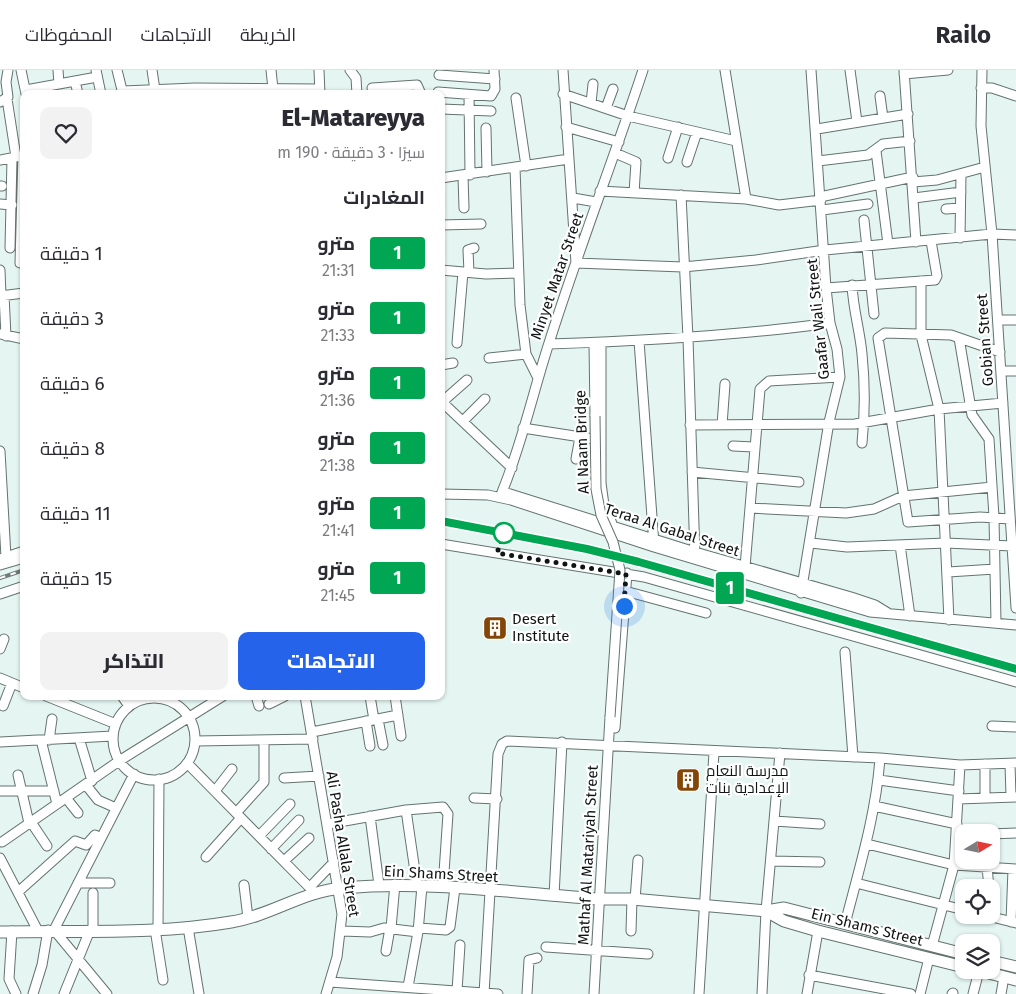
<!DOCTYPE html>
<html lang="ar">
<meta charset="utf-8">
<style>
body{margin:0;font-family:"Fira Sans",Cairo,sans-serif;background:#f2f2f3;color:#2b2b33;direction:rtl;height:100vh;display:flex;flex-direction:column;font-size:19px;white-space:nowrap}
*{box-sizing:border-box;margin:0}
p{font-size:16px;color:#7c7c81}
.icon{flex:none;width:28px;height:28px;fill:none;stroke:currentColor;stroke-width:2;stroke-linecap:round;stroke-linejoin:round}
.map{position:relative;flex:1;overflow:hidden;direction:ltr}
.sheet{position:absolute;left:20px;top:20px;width:425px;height:610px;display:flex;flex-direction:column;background:#fff;border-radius:10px;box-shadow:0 1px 4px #0004;direction:rtl}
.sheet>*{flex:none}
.badge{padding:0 10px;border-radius:4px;font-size:18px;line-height:32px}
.needle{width:32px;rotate:80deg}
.buttons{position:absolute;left:955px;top:754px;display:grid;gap:10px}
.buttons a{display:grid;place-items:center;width:45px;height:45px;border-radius:10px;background:#fff;box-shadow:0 1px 4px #0004;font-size:25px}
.you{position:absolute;width:25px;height:25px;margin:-12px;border:4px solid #fff;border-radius:50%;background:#1a73e8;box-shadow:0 0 0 8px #1a73e833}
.map>.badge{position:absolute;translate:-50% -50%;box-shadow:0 0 0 2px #fff}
h2{padding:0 20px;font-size:19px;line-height:45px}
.round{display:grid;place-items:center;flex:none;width:52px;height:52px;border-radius:10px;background:#f2f2f3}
.summary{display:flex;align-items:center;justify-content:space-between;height:85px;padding:0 20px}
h1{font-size:24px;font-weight:800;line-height:38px}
.primary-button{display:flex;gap:10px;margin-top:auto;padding:10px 20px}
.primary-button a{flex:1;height:58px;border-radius:10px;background:#2563eb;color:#fff;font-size:20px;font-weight:800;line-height:58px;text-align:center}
.primary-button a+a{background:#f2f2f3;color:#2b2b33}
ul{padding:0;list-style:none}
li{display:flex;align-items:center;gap:15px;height:65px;padding:0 20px}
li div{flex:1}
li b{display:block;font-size:19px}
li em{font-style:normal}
li .badge{min-width:55px;font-weight:700;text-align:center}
header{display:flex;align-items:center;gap:30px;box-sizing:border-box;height:70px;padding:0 25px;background:#fff;border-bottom:1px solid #e1e1e2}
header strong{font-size:24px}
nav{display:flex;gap:28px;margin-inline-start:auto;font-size:18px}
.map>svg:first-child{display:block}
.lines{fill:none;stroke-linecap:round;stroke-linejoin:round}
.minor-casing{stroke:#647370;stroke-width:11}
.major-casing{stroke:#647370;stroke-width:13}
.minor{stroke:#fff;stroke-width:9}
.major{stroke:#fff;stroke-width:11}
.rail-casing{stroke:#717c7a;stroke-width:4}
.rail{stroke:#fff;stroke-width:2;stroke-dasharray:5.5;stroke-linecap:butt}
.minor-bridge-casing{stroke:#647370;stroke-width:11;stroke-linecap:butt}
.minor-bridge{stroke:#fff;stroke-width:9}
.line-casing{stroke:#fff;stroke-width:11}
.line{stroke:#00a651;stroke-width:8}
.walk{stroke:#0f1514;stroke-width:5;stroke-dasharray:0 9}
.stop-dot{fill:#fff;stroke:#00a651;stroke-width:2.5}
.labels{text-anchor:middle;stroke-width:4.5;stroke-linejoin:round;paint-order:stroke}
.street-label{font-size:15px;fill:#0f1514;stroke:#fff}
.poi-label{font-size:15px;fill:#0f1514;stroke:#fff;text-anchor:start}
</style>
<header>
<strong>Railo</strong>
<nav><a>الخريطة</a><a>الاتجاهات</a><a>المحفوظات</a></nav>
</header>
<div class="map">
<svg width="1016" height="924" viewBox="0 0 1016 924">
<rect width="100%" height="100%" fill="#e4f5f2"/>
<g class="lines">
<defs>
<path id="minor" d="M21,0L26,24
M58,0L59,14
M96,0L101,24
M117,0L123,24
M152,0L155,20
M271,0L273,19
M319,0L320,24
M350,0L356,8L357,24
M563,0L576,193L683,197L756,190L825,180L992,164L1016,165
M725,0L746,129
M850,0L857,52
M904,0L916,172
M982,0L981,56L992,164L1016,538
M904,4L948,0
M439,5L495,9
M75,11L78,24
M372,18L417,15L421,24
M981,18H992L1016,26
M26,20L97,7
M123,21L195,18L319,19
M438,22L491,26L495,19L494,0
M563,24L628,46L736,71
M469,25L470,105
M880,26L883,48
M516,28L526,96
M7,29L16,87
M0,32L8,27L6,12L8,0
M591,33L593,14
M606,38L613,19
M441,39L491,41
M566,57L619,72
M486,58L487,102
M817,59L908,44
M876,81L888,174
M615,83L636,92L634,123
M23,85L20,193L24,194
M668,88L678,57
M0,90L16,87
M818,91L868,85L883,74L910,71
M687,92L697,62
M515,98L520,235L526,284L538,308
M463,106L464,138
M441,108L569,89
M913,112L937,110L985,97
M0,116H2
M600,121L746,129L779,135L821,130
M681,125L688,268L695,487
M820,127L913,107
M573,128L596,132
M914,128L961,122
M0,134L12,135
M946,139L960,138
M822,140L868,134
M864,150L874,244
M441,155L481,154
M960,168L961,104
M10,178L12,88
M0,200L1,226
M441,200L486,204L518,203
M469,202L468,180L474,178
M921,211V265L939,339L949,550
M852,215C853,239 860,261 862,284C865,313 865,344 862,373
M826,218L935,210L937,206L931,171
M4,225L6,266
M0,226L24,223
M998,250H1016
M0,264L24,269
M959,268L972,345L989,369L994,447L996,553
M639,271L654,474
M457,273L463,202
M594,273L595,346
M601,273V413L604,435L613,456
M549,274C643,271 736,266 830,253
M1000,282L951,265L885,263L878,268L908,452L980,447L1010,449
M489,288L526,284
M441,295L453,293
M1001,301H1016
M441,331L512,398
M442,332L467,310
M463,351L485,329
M690,355L855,354L939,339L1003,333
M722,355L725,314
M523,358L600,370
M733,376L754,377
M0,381L6,487
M576,389L580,367
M692,402L799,412
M502,422C522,374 533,322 549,273C578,181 613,91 643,0
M507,423L695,482L851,527L875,535L888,543
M441,424L488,425L511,430L654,477L870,542L1016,555
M750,438L846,443L874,439L903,426L992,417
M811,473L847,477L946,473L1012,476
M441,474L644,507L1016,612
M900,475L910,546
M0,489L24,481
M0,495L24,488
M745,497L760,319L769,311L840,307
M948,502L995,499
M625,521L706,543
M801,523L829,352L840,307L837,279L830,253L826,218L811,0
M0,524L24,516
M0,579L4,569
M845,582L853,687
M0,608L24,618
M46,626L116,654
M122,626L129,636
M256,626L259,636
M305,626L342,844L337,887L326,924
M370,626L374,650
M395,626L401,666
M113 669a41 41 0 1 1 82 0a41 41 0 1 1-82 0Z
M269,634L285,626
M3,636L12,613
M378,649L383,675
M366,651L370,676
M992,656L1016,657
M615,658L627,503
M312,662L398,645
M79,668L92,711
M41,670L57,734
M49,670L52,649
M195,671L313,669
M0,672L113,666
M187,693L315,823
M985,694V728
M1010,694L1011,727
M18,705L29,753
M284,708L319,706
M879,710L959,721
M86,715L98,730L116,738
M0,721H54
M215,721L232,699
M66,728L78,743
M474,728L497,729
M958,729L1016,727
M874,736L957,754
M406,740L417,815
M236,743L264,712V670
M370,746L379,815
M774,751L820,754
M31,752L47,776
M328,754L406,740L443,737L448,744L443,817
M991,764L1016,763
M259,766L290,734
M2,772L119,691L223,626
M867,774L954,795L1016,799
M271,779L299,750
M206,787L241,748
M0,788L38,861
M284,791L309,768
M771,791L820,792
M987,797L989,818
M78,813H110
M856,813L964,840
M244,815L248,848
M310,817L334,792
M18,822L75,771L86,775L95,765L101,768
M554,826L562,672
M635,830L638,790
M984,845L1016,853
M1011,852L1013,799
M845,854C859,799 876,745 880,688
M188,857L199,924
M391,858L395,814
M419,858L446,860L450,857L455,818
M93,859V823
M155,859L163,910
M158,859L159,709
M12,861L9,909L16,924
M342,861L370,862L384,858L418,862
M631,861L632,829
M932,876L954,795L960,695
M546,877L648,884
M386,881L390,858
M809,905L911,924
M330,912L498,924
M408,917L418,862L422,816
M457,921L460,875
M33,924L42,895L48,860
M64,924L90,860
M107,924L54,860L134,704
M484,924L498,684L502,674L507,671L880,688L960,695L1016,693
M527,924L529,890L537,888
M594,924L610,647
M699,924L714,682
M762,924L766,841L780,683
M807,924L818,861
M920,924L929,888
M952,924L953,923
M973,924L979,901
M1001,924L1004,907"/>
<path id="major" d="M766,841L784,851L818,861L964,897
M0,862C76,860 156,865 231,852C270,846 303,821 343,818C428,810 515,823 600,829H632L766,841L784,838L964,884
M991,891L1016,897
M977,900L1016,910"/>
</defs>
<!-- minor casing -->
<use href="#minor" class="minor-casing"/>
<!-- major casing -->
<use href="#major" class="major-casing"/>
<!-- minor -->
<use href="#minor" class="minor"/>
<!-- major -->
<use href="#major" class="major"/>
<defs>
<path id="rail" d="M441,451C637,479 826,547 1016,599
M0,508L24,500"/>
</defs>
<!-- rail casing -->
<use href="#rail" class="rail-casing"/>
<!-- rail -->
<use href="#rail" class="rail"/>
<defs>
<path id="minor-bridge" d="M595,346L596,419L601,445L613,472L620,500L610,647"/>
</defs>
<!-- minor-bridge casing -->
<use href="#minor-bridge" class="minor-bridge-casing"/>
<!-- minor-bridge -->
<use href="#minor-bridge" class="minor-bridge"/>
</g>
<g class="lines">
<defs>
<path id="line" d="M441,451L587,479L639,492L1016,599"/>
</defs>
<!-- line casing -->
<use href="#line" class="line-casing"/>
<!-- line -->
<use href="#line" class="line"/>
<!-- walk -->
<path class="walk" d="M504,463L497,483L626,504L624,536"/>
</g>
<!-- icons -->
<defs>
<symbol id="building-square" viewBox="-11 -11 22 22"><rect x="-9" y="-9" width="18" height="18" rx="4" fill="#844606" stroke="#fff"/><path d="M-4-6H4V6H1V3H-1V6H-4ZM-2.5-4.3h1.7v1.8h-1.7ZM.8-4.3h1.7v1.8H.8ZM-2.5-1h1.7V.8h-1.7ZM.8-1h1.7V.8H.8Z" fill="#fff"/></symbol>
</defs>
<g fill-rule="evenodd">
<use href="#building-square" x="481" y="544" width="28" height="28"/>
<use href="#building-square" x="674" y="696" width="28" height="28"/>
</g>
<!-- markers -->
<circle class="stop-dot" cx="504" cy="463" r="10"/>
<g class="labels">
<!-- street labels -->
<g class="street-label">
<text transform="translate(557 206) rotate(-71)" y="5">Minyet Matar Street</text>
<text transform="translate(818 249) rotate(-96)" y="5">Gaafar Wali Street</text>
<text transform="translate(985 270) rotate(-94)" y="5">Gobian Street</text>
<text transform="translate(582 372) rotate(-92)" y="5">Al Naam Bridge</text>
<text transform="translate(672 460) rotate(18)" y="5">Teraa Al Gabal Street</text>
<text transform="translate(343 774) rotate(81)" y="5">Ali Pasha Allala Street</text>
<text transform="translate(588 785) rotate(-87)" y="5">Mathaf Al Matariyah Street</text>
<text transform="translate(441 804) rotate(3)" y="5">Ein Shams Street</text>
<text transform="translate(867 857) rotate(14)" y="5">Ein Shams Street</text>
</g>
<!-- poi labels -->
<g class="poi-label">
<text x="512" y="554">Desert<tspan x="512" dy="17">Institute</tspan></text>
<text x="706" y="706">مدرسة النعام<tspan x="706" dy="17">الإعدادية بنات</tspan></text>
</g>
</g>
</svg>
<div class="buttons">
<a><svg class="needle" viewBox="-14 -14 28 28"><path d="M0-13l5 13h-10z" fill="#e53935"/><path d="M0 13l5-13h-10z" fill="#7c7c81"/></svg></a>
<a><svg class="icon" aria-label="locate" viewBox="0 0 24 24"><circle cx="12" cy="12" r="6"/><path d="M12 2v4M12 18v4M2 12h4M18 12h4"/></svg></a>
<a><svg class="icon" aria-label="layers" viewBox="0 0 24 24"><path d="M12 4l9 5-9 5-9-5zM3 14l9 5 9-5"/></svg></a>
</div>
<div class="you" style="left:624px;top:536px"></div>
<b class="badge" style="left:730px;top:518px;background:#00a651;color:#fff">1</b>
<section class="sheet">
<div class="summary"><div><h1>El-Matareyya</h1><p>سيرًا · 3 دقيقة · 190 m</p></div><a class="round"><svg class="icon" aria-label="heart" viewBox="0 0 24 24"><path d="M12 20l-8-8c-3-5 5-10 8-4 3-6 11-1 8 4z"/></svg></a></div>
<h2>المغادرات</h2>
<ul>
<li><span class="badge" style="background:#00a651;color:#fff">1</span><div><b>مترو</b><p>21:31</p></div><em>1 دقيقة</em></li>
<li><span class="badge" style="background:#00a651;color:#fff">1</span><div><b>مترو</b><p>21:33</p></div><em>3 دقيقة</em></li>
<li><span class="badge" style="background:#00a651;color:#fff">1</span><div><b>مترو</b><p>21:36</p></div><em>6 دقيقة</em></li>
<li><span class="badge" style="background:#00a651;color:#fff">1</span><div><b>مترو</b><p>21:38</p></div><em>8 دقيقة</em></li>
<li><span class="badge" style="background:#00a651;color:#fff">1</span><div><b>مترو</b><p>21:41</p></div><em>11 دقيقة</em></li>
<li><span class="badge" style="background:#00a651;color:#fff">1</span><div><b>مترو</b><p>21:45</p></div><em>15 دقيقة</em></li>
</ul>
<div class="primary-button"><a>الاتجاهات</a><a>التذاكر</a></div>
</section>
</div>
